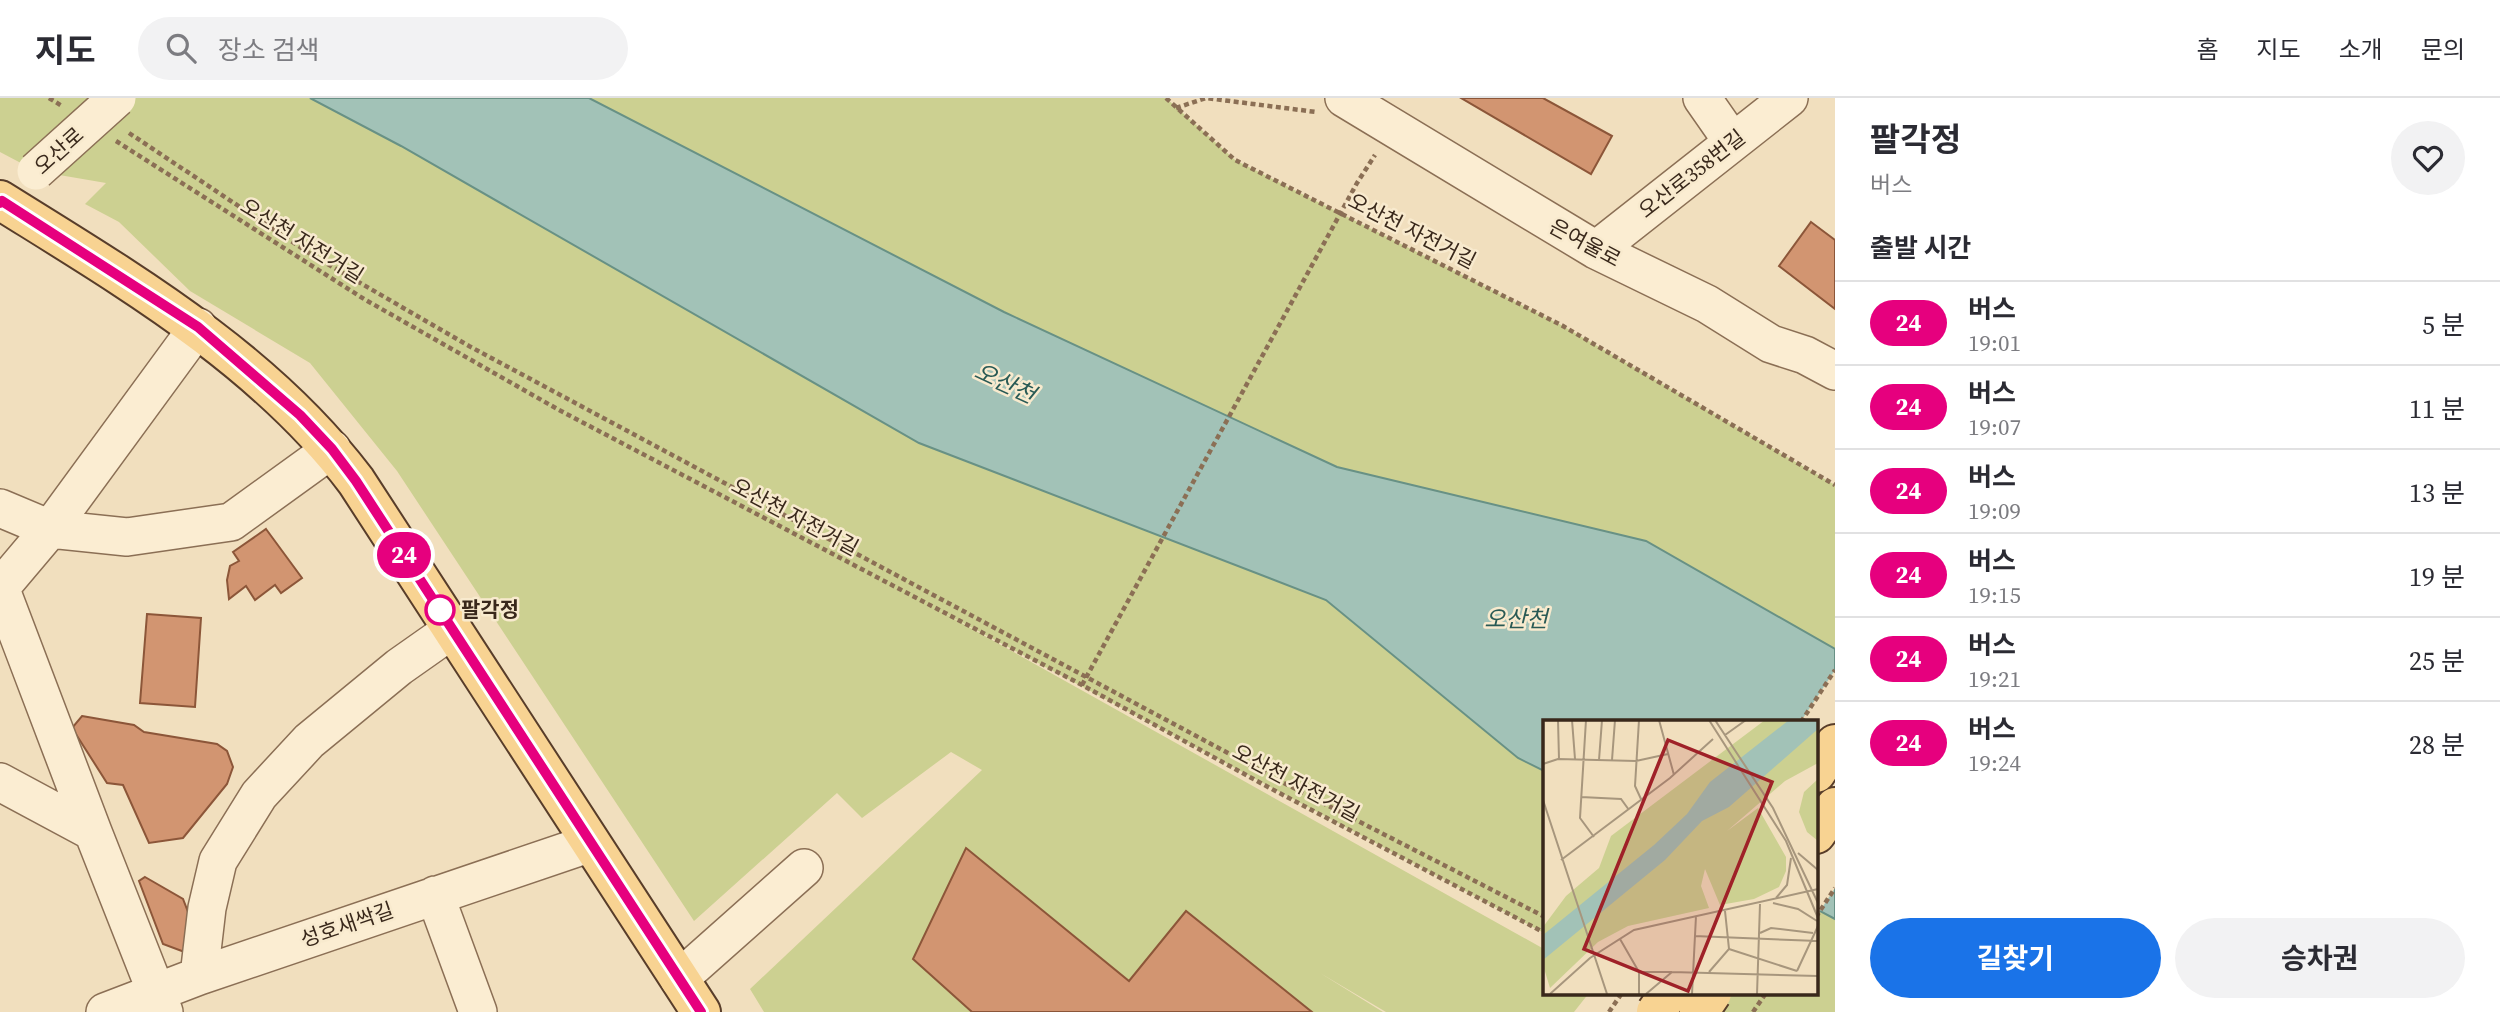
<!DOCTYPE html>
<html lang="ko">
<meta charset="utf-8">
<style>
body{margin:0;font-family:"Source Serif 4","Noto Sans KR",serif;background:#f2f2f3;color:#2b2b33;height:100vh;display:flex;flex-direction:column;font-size:26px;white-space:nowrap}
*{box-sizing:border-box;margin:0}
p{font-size:23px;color:#7c7c81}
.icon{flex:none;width:38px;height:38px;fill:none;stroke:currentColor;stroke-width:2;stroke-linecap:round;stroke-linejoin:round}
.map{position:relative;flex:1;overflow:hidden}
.sheet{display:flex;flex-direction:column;background:#fff;width:665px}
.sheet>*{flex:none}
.badge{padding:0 14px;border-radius:23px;font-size:24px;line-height:46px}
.map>.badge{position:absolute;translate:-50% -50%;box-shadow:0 0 0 4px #fff}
h2{padding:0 35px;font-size:26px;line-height:63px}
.round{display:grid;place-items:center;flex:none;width:74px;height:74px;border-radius:37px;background:#f2f2f3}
.head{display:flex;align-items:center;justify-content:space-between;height:119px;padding:0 35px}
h1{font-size:33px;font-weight:700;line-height:52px}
.cta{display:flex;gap:14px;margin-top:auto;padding:14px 35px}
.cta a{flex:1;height:80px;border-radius:42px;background:#1a73e8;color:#fff;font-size:28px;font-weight:700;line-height:80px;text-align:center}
.cta a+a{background:#f2f2f3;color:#2b2b33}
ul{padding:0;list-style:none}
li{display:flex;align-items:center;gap:21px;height:84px;padding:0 35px;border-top:2px solid #e1e1e2}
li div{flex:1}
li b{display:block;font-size:26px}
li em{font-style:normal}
li .badge{min-width:77px;font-weight:700;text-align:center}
header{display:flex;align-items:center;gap:42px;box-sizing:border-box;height:98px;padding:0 35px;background:#fff;border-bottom:2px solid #e1e1e2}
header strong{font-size:33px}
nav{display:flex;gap:38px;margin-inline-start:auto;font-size:24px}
.search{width:490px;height:63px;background:#f2f2f3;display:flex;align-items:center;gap:18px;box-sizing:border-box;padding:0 24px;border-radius:38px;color:#7c7c81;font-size:26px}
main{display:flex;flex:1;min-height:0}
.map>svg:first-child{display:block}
.green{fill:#ccd091}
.water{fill:#a2c2b7;stroke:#689185;stroke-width:2}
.pier{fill:#f1dfbe}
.building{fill:#d29571;stroke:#8c5639;stroke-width:2}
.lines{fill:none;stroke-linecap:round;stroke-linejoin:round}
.minor-casing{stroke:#8b6f55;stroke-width:40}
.major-casing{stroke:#583d2a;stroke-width:42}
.path{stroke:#8b6f55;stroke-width:4.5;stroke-dasharray:5 3.5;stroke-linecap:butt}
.minor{stroke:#fbedd2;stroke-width:37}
.major{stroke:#f8d392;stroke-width:38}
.minor-bridge-casing{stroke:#8b6f55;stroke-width:40;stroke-linecap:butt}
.major-bridge-casing{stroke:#583d2a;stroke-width:42;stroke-linecap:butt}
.minor-bridge{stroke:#fbedd2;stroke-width:37}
.major-bridge{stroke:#f8d392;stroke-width:38}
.line-casing{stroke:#fff;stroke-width:16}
.line{stroke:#e6007e;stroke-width:10}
.stop-dot{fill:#fff;stroke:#e6007e;stroke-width:3.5}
.labels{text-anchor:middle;stroke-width:5;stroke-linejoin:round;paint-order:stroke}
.street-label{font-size:21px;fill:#39281b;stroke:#f8eace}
.stop-label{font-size:21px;font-weight:bold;fill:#39281b;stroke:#f8eace;text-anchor:start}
.water-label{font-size:23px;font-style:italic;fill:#295a55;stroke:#f8eace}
.inset-road{fill:none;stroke:#a7967d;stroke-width:2}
.view{fill:#9f2128;fill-opacity:0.15;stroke:#9f2128;stroke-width:3.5}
.inset-edge{fill:none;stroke:#39281b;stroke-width:3.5}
</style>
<header>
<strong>지도</strong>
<div class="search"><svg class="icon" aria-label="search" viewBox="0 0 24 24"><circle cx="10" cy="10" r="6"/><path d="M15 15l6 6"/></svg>장소 검색</div>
<nav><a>홈</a><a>지도</a><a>소개</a><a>문의</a></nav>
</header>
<main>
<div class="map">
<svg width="1835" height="914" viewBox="0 0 1835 914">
<rect width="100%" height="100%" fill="#f1dfbe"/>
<!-- green -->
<path class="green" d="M0,0H1166L1235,62L1563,228L1835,387V914H1701L1663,895H1816V624H1545L1544,835L933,509L1544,851L1545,895H1589L1574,914H1386L1320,875L1383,914H764L750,891L982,672L951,654L862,720L837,695L694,823L397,373L310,265L190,193L119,124L85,106L106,85L36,73L0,54Z"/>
<!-- water -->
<path class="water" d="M310,0H589L1004,214L1337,369L1646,443L1835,551V821L1816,811V624H1545L1544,673L1518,660L1326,502L919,345L401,48Z"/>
<!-- pier -->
<path class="pier" d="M1835,572V790L1818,816L1816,815V624L1801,623Z"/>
<!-- building -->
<path class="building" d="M1461,0H1543L1612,38L1591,76Z
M1811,124L1835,142V211L1779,168Z
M266,431L302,480L281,495L275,487L255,502L246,488L229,501L227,482L230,468L239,463L233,454Z
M147,516L201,520L195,609L140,605Z
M82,618L134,627L144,634L217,646L227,653L233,669L227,686L183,740L149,745L123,687L107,685L72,630Z
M966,750L1129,883L1186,813L1312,914H972L913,861Z
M145,779L183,801L193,827L190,856L163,846L139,783Z"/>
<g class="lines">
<defs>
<path id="minor" d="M1344,0L1596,152L1707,206L1771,246L1805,257L1835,273
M1702,0L1732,43
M1596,152L1789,0
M0,410L50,431L127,439L231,424L332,351
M0,489L93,734
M1,489L50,431L198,229
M0,684L93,734L164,914
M435,797L478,914
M199,878L207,810L218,763L259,697L309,643L399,569L453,531
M679,881L804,770
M105,914L199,878L591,745"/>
<path id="major" d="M0,102C128,182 264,261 356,383L701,914
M1816,675L1835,646
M1816,736L1835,709"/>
</defs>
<!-- minor casing -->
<use href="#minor" class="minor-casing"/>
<!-- major casing -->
<use href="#major" class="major-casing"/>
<!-- path -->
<path class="path" d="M49,0L62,8
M1166,0L1235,62L1563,228L1835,387
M1176,10L1206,0L1316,14
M129,35L312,157L469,248L1282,684L1545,819
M116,43L364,201L559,312L1082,587L1268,689L1545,835
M1082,587L1357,85L1375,57
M1801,624L1835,572
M1816,819L1835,790
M1609,914L1622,895
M1753,914L1766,895"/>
<!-- minor -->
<use href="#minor" class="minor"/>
<!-- major -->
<use href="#major" class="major"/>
<defs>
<path id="minor-bridge" d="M36,73L117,0"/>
<path id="major-bridge" d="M1656,914L1669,895
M1699,914L1712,895"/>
</defs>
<!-- minor-bridge casing -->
<use href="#minor-bridge" class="minor-bridge-casing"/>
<!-- major-bridge casing -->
<use href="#major-bridge" class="major-bridge-casing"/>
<!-- minor-bridge -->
<use href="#minor-bridge" class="minor-bridge"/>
<!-- major-bridge -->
<use href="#major-bridge" class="major-bridge"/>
</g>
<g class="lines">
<defs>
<path id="line" d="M0,105L2,103L198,229L300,317L332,351L356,383L701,914"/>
</defs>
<!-- line casing -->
<use href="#line" class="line-casing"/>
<!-- line -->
<use href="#line" class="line"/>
</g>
<!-- markers -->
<circle class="stop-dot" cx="440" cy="512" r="14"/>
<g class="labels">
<!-- street labels -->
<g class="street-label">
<text transform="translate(59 53) rotate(-42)" y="7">오산로</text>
<text transform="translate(1692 76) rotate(-38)" y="7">오산로358번길</text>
<text transform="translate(1412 133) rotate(27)" y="7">오산천 자전거길</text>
<text transform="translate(302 143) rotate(32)" y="7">오산천 자전거길</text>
<text transform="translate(1585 145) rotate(28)" y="7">은여울로</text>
<text transform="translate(795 419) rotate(28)" y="7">오산천 자전거길</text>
<text transform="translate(1296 685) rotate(28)" y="7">오산천 자전거길</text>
<text transform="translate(347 827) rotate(-19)" y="7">성호새싹길</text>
</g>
<!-- stop labels -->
<g class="stop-label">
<text x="461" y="519">팔각정</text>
</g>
<!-- water labels -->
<g class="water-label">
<text transform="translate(1005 285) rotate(25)" y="8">오산천</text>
<text x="1516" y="529">오산천</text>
</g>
</g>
<!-- overview -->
<g transform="translate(1543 622)">
<rect width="275" height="275" fill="#f1dfbe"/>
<path d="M222,0H275V43L242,61L184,111L215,88L243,137V151L236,167L211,179L177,185L162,149L158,166L166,188L85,206L55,222L7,268L0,245V207L23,176L56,148L68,116ZM275,59V121L264,112L256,92L261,72Z" fill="#ccd091"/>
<path d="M246,0H275V9L186,87L159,101L122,140L0,240V215L111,125L144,94L167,62Z" fill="#a2c2b7"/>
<path class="inset-road" d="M15,0L16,39M29,0L32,39M43,0L37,98L51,117M96,0L92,66L98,79M116,0L131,55M166,0L243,121L275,198M172,0L230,88L275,183M182,15L203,0M56,40L59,0M69,40L72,0M0,44L15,39L93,41L125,34M38,77L78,79L86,90M0,80L64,274M255,133L275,150M18,140L127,58L170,19M233,178L244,165L248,138M230,183L255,189L274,201M217,213L228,208L270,213M151,216L275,221M77,219L96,252M186,229L254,251M254,251L275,206M166,252L186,229L182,191M7,274L47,238L91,210L275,169M96,274V252H129M103,274L129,252L275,256M149,274L153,196M214,274L217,184"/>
<path class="view" d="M125,20L229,62L145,271L41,229Z"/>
<rect width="275" height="275" class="inset-edge"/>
</g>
</svg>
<b class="badge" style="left:404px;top:457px;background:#e6007e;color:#fff">24</b>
</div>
<section class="sheet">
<div class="head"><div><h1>팔각정</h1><p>버스</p></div><a class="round"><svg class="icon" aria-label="heart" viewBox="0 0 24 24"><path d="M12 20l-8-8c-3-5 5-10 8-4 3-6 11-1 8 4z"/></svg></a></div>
<h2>출발 시간</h2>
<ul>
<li><span class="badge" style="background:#e6007e;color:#fff">24</span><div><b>버스</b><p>19:01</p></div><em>5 분</em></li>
<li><span class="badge" style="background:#e6007e;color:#fff">24</span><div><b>버스</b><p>19:07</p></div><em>11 분</em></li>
<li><span class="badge" style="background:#e6007e;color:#fff">24</span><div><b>버스</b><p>19:09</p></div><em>13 분</em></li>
<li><span class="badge" style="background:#e6007e;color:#fff">24</span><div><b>버스</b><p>19:15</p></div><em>19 분</em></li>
<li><span class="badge" style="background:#e6007e;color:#fff">24</span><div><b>버스</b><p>19:21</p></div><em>25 분</em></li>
<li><span class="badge" style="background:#e6007e;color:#fff">24</span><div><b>버스</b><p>19:24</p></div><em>28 분</em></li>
</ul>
<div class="cta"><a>길찾기</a><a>승차권</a></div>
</section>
</main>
